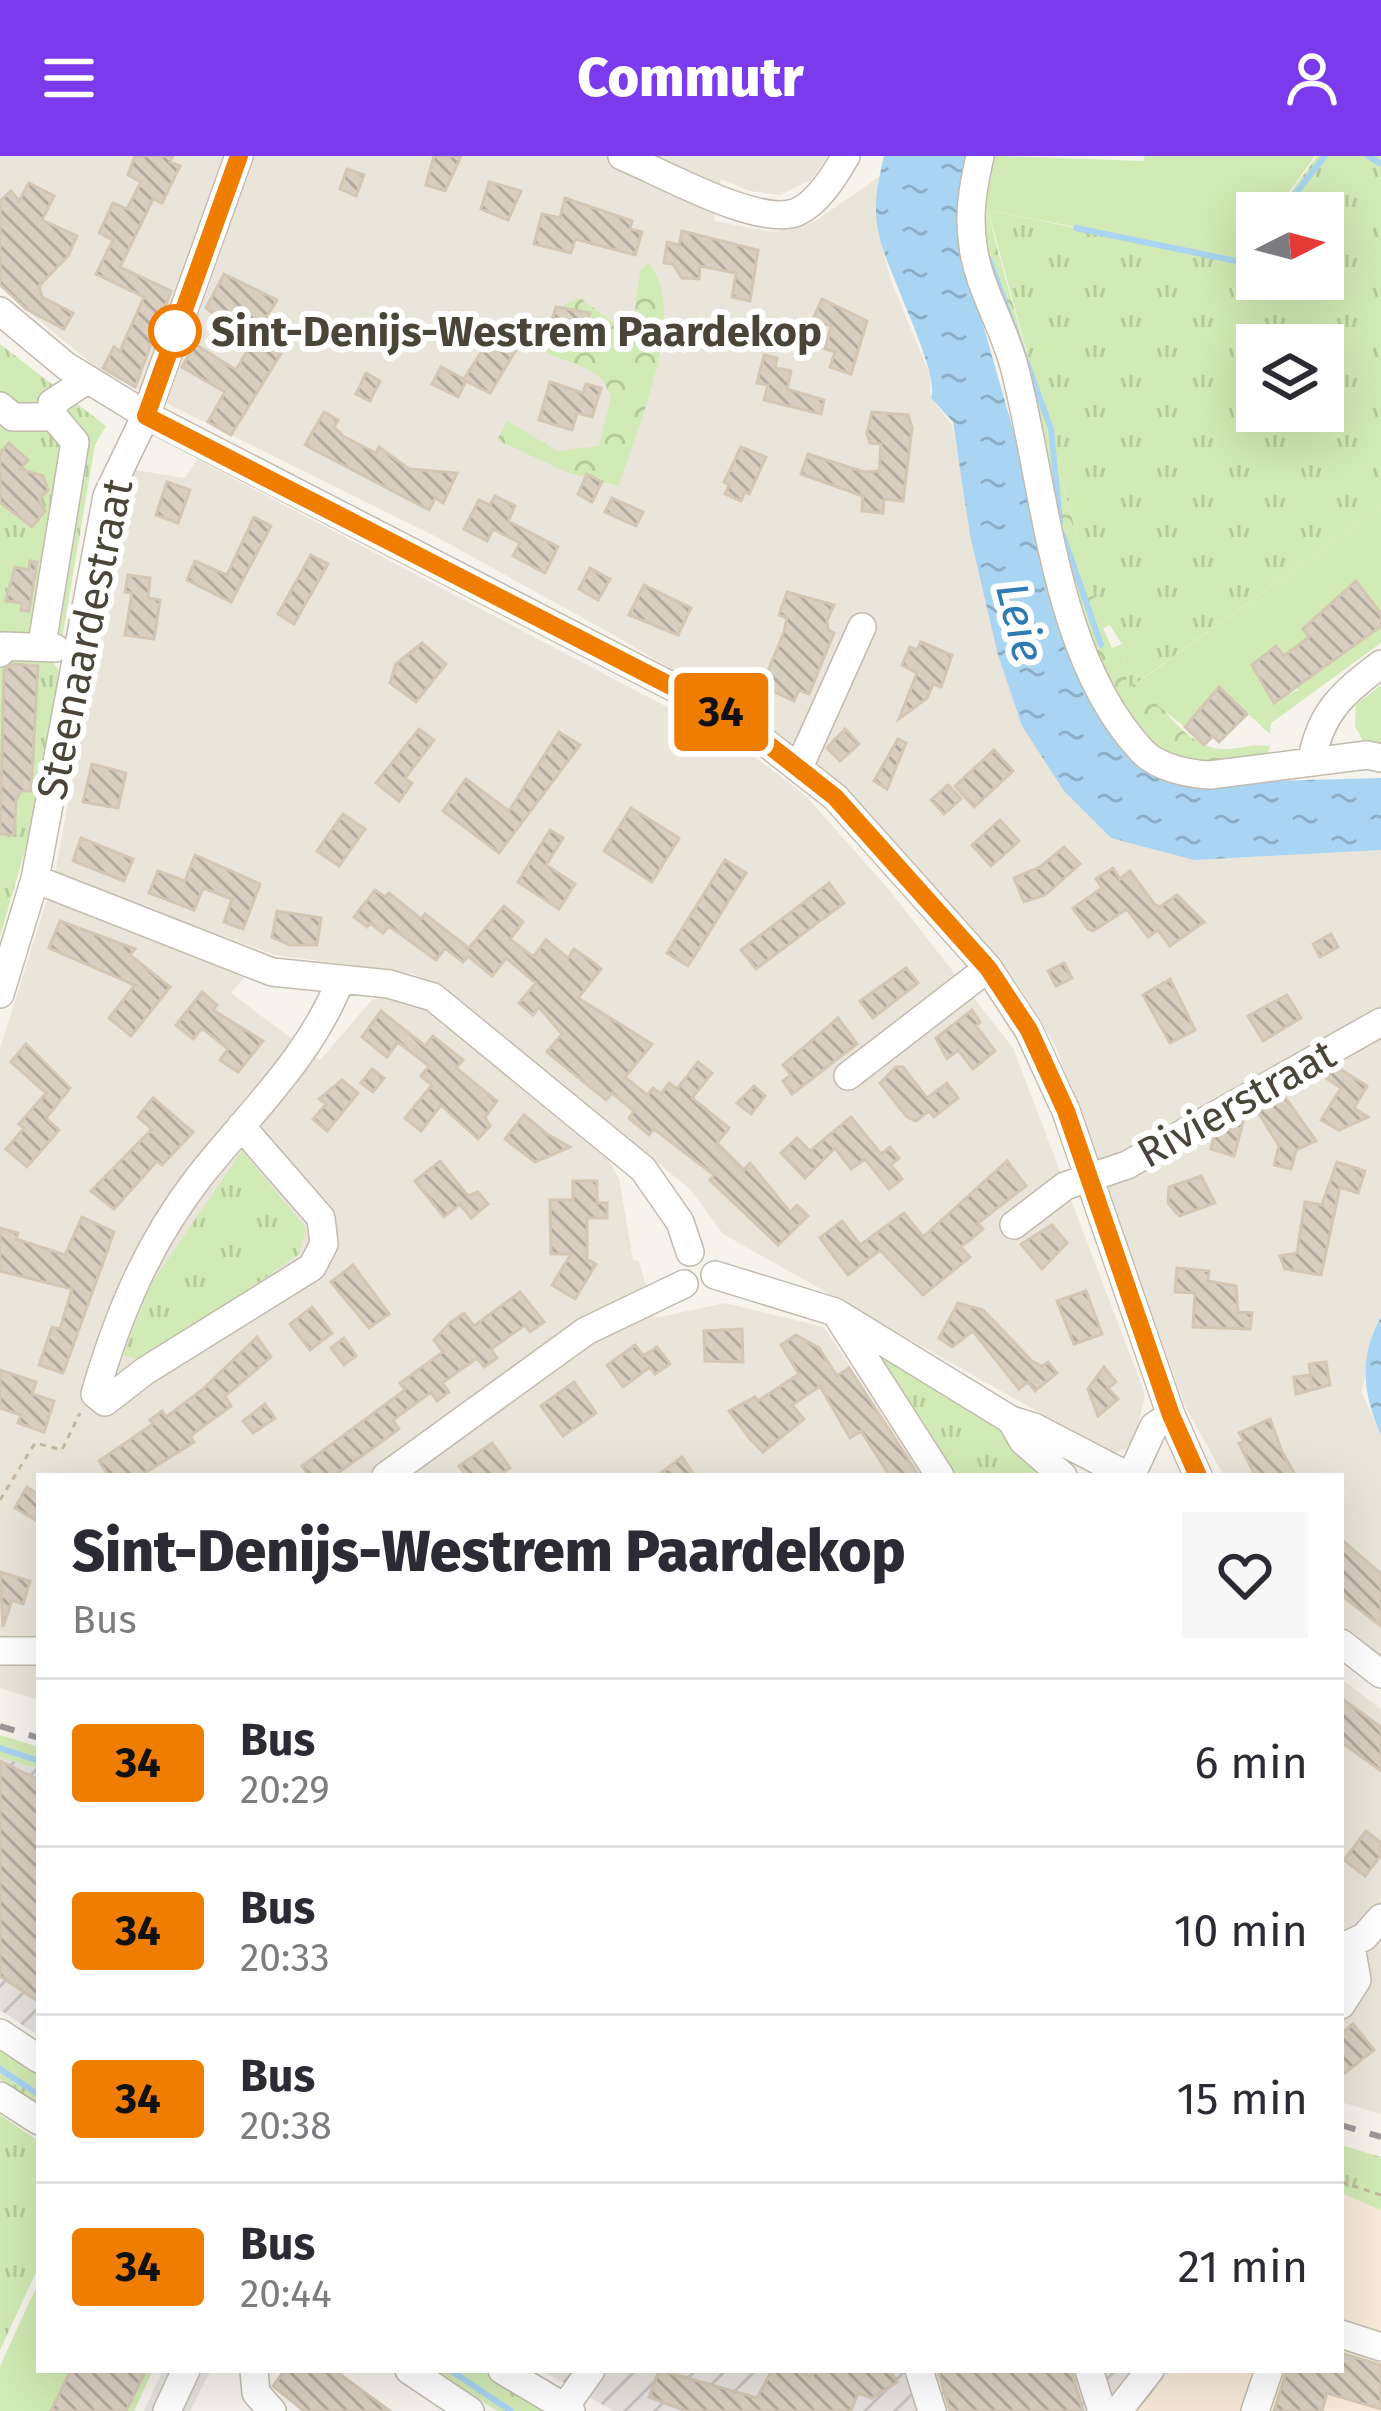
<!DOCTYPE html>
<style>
body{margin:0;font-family:"Fira Sans",sans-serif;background:#f7f7f7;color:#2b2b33;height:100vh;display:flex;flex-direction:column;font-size:45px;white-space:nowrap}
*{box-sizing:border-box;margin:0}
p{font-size:39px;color:#7c7c81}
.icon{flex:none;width:66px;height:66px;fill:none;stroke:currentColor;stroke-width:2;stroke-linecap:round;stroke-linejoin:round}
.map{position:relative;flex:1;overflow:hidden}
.drawer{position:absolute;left:36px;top:1317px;width:1308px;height:900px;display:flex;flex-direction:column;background:#fff;border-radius:0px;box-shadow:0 12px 48px #0002}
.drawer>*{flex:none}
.badge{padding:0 24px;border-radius:9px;font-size:42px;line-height:78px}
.needle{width:78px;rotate:84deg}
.buttons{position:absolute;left:1236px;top:36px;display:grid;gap:24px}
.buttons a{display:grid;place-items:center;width:108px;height:108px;border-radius:0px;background:#fff;box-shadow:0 12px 48px #0002;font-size:60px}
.map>.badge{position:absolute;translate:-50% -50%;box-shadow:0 0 0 6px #fff}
.round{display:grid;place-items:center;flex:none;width:126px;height:126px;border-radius:0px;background:#f7f7f7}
.head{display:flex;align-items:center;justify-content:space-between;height:204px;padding:0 36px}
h1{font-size:57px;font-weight:800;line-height:90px}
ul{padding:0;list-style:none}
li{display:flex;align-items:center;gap:36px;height:168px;padding:0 36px;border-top:3px solid #e1e1e2}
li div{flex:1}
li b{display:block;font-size:45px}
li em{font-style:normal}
li .badge{min-width:132px;font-weight:700;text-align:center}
header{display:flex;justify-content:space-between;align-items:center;height:156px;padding:0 36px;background:#7c3aed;color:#fff;font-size:54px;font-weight:800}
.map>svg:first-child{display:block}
.residential{fill:#eae5da}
.commercial{fill:#f7ead8}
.industrial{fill:url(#industrial-furrows)}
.grass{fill:url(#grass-tufts);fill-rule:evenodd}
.forest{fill:url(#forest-crowns)}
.garden{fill:#d2eab5;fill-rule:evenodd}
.parking{fill:#e5e3e0}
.water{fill:url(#water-ripples)}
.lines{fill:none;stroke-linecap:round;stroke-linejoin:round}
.stream{stroke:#a9d4f2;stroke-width:6}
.building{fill:url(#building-back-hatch);stroke:#d3c7b4;stroke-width:3}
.minor-casing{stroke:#c2bbae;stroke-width:30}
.path{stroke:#c4b79f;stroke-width:3;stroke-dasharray:6 6;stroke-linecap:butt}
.minor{stroke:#fff;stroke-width:27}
.rail{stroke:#9a9a9a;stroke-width:6;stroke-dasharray:15 15;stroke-linecap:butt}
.line-casing{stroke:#fff;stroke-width:27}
.line{stroke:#ef7d00;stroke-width:18}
.stop-dot{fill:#fff;stroke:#ef7d00;stroke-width:6}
.labels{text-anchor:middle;stroke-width:12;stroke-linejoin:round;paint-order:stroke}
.stop-label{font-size:42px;font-weight:bold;fill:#4b4439;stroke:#fff;text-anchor:start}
.street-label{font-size:42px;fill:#4b4439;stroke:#fff}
.water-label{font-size:45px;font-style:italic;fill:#2e7ab2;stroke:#fff}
</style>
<header><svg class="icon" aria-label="menu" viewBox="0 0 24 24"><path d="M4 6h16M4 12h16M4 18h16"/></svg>Commutr<svg class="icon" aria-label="person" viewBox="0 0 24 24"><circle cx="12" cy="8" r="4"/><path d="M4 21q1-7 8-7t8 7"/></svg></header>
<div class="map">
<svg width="1381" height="2255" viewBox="0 0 1381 2255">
<defs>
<pattern id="industrial-furrows" width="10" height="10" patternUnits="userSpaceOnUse" patternTransform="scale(3)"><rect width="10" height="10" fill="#e6e2dd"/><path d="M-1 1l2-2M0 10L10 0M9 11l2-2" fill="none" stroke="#c7c3be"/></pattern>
<pattern id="grass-tufts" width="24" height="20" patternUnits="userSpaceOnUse" patternTransform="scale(3)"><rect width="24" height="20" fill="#d2eab5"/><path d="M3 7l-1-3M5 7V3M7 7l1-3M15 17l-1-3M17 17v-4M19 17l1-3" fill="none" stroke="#b6ca9c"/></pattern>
<pattern id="forest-crowns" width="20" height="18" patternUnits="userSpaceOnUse" patternTransform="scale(3)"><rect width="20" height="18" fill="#d2eab5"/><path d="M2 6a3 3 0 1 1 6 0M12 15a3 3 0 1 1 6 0" fill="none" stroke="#b6ca9c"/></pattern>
<pattern id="water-ripples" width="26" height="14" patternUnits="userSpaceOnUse" patternTransform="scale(3)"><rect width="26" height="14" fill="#a9d4f2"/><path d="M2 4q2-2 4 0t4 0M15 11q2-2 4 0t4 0" fill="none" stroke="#8caec5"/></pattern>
<pattern id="building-back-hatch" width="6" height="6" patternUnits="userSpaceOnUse" patternTransform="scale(3)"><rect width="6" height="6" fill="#d8cfc1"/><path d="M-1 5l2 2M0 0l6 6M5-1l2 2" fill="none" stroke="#b1aa9e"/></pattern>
</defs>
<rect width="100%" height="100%" fill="#f6f3ec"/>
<!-- residential -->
<path class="residential" d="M0,0H828L811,24L780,39L750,35L721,23L714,65L773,76L814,66L879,21L878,74L891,125L930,219L931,242L952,269L998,499L1022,570L1194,704L1381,694V1161L1373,1175L1362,1237L1381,1279V1502L1341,1469V1320H1224L1185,1250L1056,891L1012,820L887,679L785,582L619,482L435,380L99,214L0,132Z
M197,303L682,559L756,602L806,640L890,735L1013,892L1145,1238L1134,1289L1113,1298L723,1078L690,1033L436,827L410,817L275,799L55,718L113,399L135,314L185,322Z
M47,744L246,819L231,837L320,904L372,844L388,840L421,850L605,999L619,1022L633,1104L639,1105L655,1162L725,1147L824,1171L923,1320H39V1544L0,1532V892Z
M1341,1523L1381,1553V1958L1341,1946Z"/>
<!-- commercial -->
<path class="commercial" d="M1341,2036L1381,2051V2255H1136L1170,2214H1341Z"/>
<!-- industrial -->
<path class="industrial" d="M0,1601L39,1613V1880L0,1854Z
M541,2214H1171L1137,2255H614Z"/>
<!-- grass -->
<path class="grass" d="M1317,0H1381V351L1128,533L1122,488L1095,446L988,54L1240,106L1257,84V123H1323V57H1276ZM1257,189H1323V255H1257Z
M0,188L106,270L95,289L63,478L51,504L59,515L29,680L0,781Z
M242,995L306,1072L299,1098L147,1205L123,1199L149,1131Z
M861,1181L994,1268L1053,1320H956Z
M0,1579L39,1591V1613L0,1601Z
M0,1885L39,1912V1949L0,1923Z
M0,1959L39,1985V2110L0,2194Z
M1341,1989L1381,2001V2054L1341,2037Z
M435,2214H491L557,2255H497Z"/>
<!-- forest -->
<path class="forest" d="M965,0H1001L988,54L996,88L1095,445L1112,468L1103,472L1112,492L1122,488L1128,532L1144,522C1158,550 1188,591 1221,593C1238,594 1253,587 1270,590L1265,605C1246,607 1226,612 1207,612C1148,612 1114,541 1092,495L975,55L957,52Z
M648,107C691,153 635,277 619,330L566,316L497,284L507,265L558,295L599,290L611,241L603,224L586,212L548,198L540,180L555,168L563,149L580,142L625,175L633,171L640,115Z"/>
<!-- garden -->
<path class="garden" d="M1001,0L1143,5L1145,0H1315L1274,57H1257V80L1240,103L988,54Z
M1381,351V458L1356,425L1335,442L1365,482L1381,470V487L1271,567L1270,578L1220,532L1185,571L1158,550L1144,522ZM1318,463L1344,498L1318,517L1298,490L1309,481L1303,473ZM1271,495L1298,534L1273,546L1252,509Z
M1381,529V595L1366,591L1355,570L1356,549Z
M39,2125V2214H153L134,2255H0V2210Z"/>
<!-- parking -->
<path class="parking" d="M163,2214H211L190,2255H144Z"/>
<!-- water -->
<path class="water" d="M884,0H965L957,52L961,92L1090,542L1194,627L1381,622V694L1194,704L1111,682L1064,635L1022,570L998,499L970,379L953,266L931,242C941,216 884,112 878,74C873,49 878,25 884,0Z
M1381,1161V1279C1363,1239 1358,1201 1381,1161Z"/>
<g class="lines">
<!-- stream -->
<path class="stream" d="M1368,0L1381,8
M1280,57L1325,0
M1076,72L1241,106L1257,86
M989,103L1051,273L1060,366
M1063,379L1101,489
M0,1592L39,1605
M0,1913L39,1939
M450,2214L511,2255"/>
</g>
<!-- building -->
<path class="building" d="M135,0H173L170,6L180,10L162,47L153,43L120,111L171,135L135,231L103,212L114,191L120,195L144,141L96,118L113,84L99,77L113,47L127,53L141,26L128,19Z
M434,0H461L445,35L426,29Z
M347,13L364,19L356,40L340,33Z
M489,26L521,35L508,64L481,53Z
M29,27L54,40L42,64L77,80L68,100L39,130L42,141L73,157L64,173L26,153L0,128V45L11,35L19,45Z
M565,42L632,65L630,73L642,76L635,99L575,83L571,97L534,88L542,58L560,62Z
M682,75L758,94L750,145L732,141L736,117L700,110L699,123L682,122L673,108L664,107L667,86L679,89Z
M224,118L277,144L264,165L291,181L231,279L208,266L225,236L182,211L195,188L236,214L253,185L206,152Z
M822,143L867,165L851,218L830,211L835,196L825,193L831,170L813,163Z
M556,151L590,157L582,183L556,177L558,168L551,166Z
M494,176L519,189L490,237L466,225L458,241L432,228L441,211L464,223Z
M764,199L777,202L775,212L791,215L787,233L824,244L821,258L764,244L768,229L757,227Z
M366,217L380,225L370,245L356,238Z
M550,226L583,237L586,228L601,232L592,261L577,257L572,274L539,264Z
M324,256L338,264L334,271L343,280L376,297L379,291L409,313L457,317L443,347L435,342L429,354L305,289Z
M872,256L908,259L912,272L903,345L884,343L883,357L862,355L863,340L801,318L808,298L864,316L879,315L881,288L870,287L867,277Z
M9,287L28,304L20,313L43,320L48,334L39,343L45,355L32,371L0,346V297Z
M741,291L766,301L749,338L745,336L741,345L725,338L729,329L724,326Z
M587,318L602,326L592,346L578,338Z
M167,326L190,334L178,367L156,359Z
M495,340L515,350L508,365L558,391L545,417L513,400L520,387L493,373L487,385L464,373L479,344L490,349Z
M612,342L643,356L636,370L605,356Z
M254,361L271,370L231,446L187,424L195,405L227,419Z
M311,399L328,408L294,468L278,458Z
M30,405L37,406L29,455L21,454L22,447L6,445L15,411L29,414Z
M590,412L610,423L598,444L579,433Z
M128,419L150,422L148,442L160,444L154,483L125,479L132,437L125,436Z
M1356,425L1381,458V470L1274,547L1252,509L1276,490L1284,500L1309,481L1303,473Z
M644,429L691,452L678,479L629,459Z
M787,436L834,449L827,465L828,474L834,477L827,494L809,538L799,534L794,545L762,530L784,476L787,462L779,459Z
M921,486L952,499L941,531L933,528L927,542L899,563L917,517L902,509L910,491L917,494Z
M422,487L446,508L416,546L390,527L396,508Z
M13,508L38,510L31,635H21L16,644L14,679L0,678L4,514Z
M1219,531L1247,558L1219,586L1213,580L1204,589L1185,571Z
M419,573L434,584L405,622L412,627L399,645L376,627Z
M845,573L859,588L840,605L827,592Z
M559,576L580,589L499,697L443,655L466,623L509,655Z
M898,583L906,587L887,633L874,625Z
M994,594L1013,615L974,651L955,630Z
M92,608L126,617L118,652L83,646Z
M948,629L961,643L944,658L931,644Z
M631,652L679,682L652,726L604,695Z
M343,658L365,673L339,710L317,695Z
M1000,664L1019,685L991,710L972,689Z
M550,674L563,682L546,709L575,728L559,753L518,726Z
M81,682L133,703L124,725L73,705Z
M1064,691L1080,708L1045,739L1024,746L1014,722L1040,711Z
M195,699L260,728L243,773L224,766L232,743L203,732L194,754L149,737L158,715L185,725Z
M725,704L746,717L688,810L667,797Z
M1113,712L1120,723L1130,715L1154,748L1160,751L1177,739L1204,766L1170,790L1158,774L1148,781L1127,753L1093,775L1088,773L1073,752L1102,732L1096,723Z
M829,727L844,747L756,813L741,794Z
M375,734L385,741L389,737L421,763L425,758L469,792L504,750L523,766L510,783L533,801L546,784L568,802L574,793L590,804L601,813L578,842L652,888L625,921L647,939L653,932L661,938L669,927L677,933L698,906L712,917L692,942L729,972L717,987L744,1014L750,1007L790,1056L797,1049L808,1060L778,1089L710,1024L714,1019L654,973L649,979L629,962L634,955L612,937L606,944L547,896L562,878L539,851L533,859L519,847L536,827L506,802L492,820L468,800L463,806L445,792L436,804L389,770L383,777L370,767L367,771L354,761Z
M277,755L321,762L317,789H290L272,781Z
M60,765L135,793L130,799L170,831L131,880L109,862L135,829L49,792Z
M1331,778L1338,791L1320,801L1313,788Z
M1064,807L1072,822L1056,830L1048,815Z
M906,812L918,827L873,862L860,845Z
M1170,823L1195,874L1170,887L1143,839Z
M202,836L217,849L213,854L263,885L238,916L220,904L228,893L202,872L193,883L176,869Z
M1287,839L1301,862L1263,885L1248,860Z
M972,854L980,866L976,870L995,895L973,913L958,894L947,903L936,882Z
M381,855L425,890L433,880L463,904L456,912L497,945L485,961L490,970L478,983L441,949L421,975L405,962L432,929L421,920L429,910L398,886L387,901L362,881Z
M838,862L857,888L792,938L783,925L791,919L783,909Z
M26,888L70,932L46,962L59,974L27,1011L6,993L24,972L19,968L46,937L11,906Z
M896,911H903L927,942L947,927L958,942L934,961L929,955L916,965L907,961L880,927Z
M1337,911L1367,930L1354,952L1368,961L1339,974L1321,964L1341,932L1326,922Z
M372,913L384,922L373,936L361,927Z
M342,924L358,937L327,975L313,963L326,948L319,943Z
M754,930L765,940L751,958L737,947Z
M1285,941L1316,985L1296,994L1291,1013L1274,1009L1279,990L1258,956Z
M153,942L193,976L162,1009L157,1005L114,1053L91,1035L152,973L138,961Z
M524,959L547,978L570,991L535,1006L505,983Z
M851,961L881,998L890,991L899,1002L891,1009L902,1023L889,1033L865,1003L851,1013L835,992L805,1022L781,997L797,982L810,995Z
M1243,966L1234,1000L1211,993L1214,980Z
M440,1005L468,1040L478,1036L488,1048L471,1062L460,1048L444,1061L415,1025Z
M1007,1005L1026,1030L978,1067L983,1073L961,1091L970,1101L923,1139L880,1094L848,1119L820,1082L842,1065L860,1089L904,1057L923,1081Z
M1337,1006L1365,1015L1358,1037L1340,1031L1321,1119L1285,1113L1280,1100L1297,1097L1305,1046L1322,1049Z
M1201,1020L1215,1047L1179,1060L1168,1047L1169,1031Z
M573,1025H597V1047H607V1062H587V1103L596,1108L575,1143L552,1129L571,1098H551L550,1044H573Z
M82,1061L114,1076L63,1217L39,1209L52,1171L60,1173L72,1133L0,1115V1072L18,1077L16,1083L65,1099Z
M1052,1069L1067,1087L1042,1113L1021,1088Z
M353,1109L389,1158L369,1172L331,1126Z
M1177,1112L1209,1115L1208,1125L1236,1130L1238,1156L1252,1157L1250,1173L1193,1171L1195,1137L1175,1136Z
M1086,1135L1102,1178L1074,1188L1057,1145Z
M520,1136L544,1166L530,1176L525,1169L491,1193L497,1202L484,1211L477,1202L442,1227L449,1236L437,1245L431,1236L393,1264L399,1273L334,1320H309L302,1310L405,1234L400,1227L443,1196L434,1184L450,1167L464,1157L474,1170Z
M958,1147L983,1154L1032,1205L1042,1210L1048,1206L1057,1217L1035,1235L1028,1226L1019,1233L973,1175L952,1191L939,1182Z
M312,1151L332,1177L310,1194L290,1168Z
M742,1173L743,1206L705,1205L704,1175Z
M796,1179L819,1192L837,1220L849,1212L919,1320H890L861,1275L850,1282L820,1230L792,1249L804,1263L763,1296L750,1283L729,1255L755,1241L758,1245L799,1218L781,1189Z
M257,1181L271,1201L225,1240L231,1250L190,1280L194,1286L140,1320H109L99,1305L153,1268L150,1264L162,1255L166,1261L203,1233Z
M344,1182L356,1200L344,1209L331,1192Z
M635,1189L643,1200L657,1191L670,1208L655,1218L650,1211L623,1231L607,1209Z
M1326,1206L1330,1229L1296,1238L1294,1221L1310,1219L1312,1230L1309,1208Z
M1104,1211L1116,1226L1108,1232L1118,1243L1098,1260L1088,1233Z
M0,1214L36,1226L32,1238L54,1245L44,1276L18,1267L21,1259L0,1252Z
M574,1226L596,1257L563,1280L541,1250Z
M265,1248L275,1262L253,1277L243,1265Z
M1270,1263L1282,1296L1296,1320H1255L1239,1287L1244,1285L1239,1277Z
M492,1287L510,1312L498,1320H466L459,1310Z
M682,1301L695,1320H657Z
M27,1331L39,1339V1366L15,1352Z
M1341,1383L1381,1418V1470L1341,1439Z
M0,1416L30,1425L23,1448L12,1444L3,1471Z
M1341,1542L1381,1571V1615L1341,1586Z
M0,1605L39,1624V1846L0,1820Z
M1366,1675L1381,1687V1699L1365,1720L1344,1704Z
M1353,1868L1374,1894L1341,1920V1878Z
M1341,2197L1381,2209V2253L1327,2237L1322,2255H1274L1287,2214H1341Z
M71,2214H146L126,2255H51Z
M285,2214H334L390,2255H304L273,2230Z
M659,2214L757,2242L772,2214H804L808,2221L819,2214H890L897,2226L872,2242L858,2237L851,2255H686L649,2241Z
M938,2214H1071L1083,2255H950Z"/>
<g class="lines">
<defs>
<path id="minor" d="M622,0C661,16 759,72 797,56C818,47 835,19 846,0
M980,0C973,31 968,58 973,90C978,130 1004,171 1014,210C1046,331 1053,502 1143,596C1159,612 1189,618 1210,619L1367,599L1381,602
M0,155L66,210L146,259L737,564L835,641L988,812L1029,875L1066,955L1171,1259L1198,1320
M0,250L13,261H54
M42,488L75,286L54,261L52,247L87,224
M0,497L3,490L55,492
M1312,604C1320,556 1344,536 1381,508
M800,609L862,471
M35,723L272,816L389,828L433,841L643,1013L680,1066L690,1096
M0,838L35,723L107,340L146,259L239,0
M848,920L988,812
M241,970L321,1062L324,1088L312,1111L145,1215L105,1246L95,1238C118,1158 148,1087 199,1021C248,959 311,900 340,825
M1014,1069L1065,1030L1127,1009L1381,866
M715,1119L835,1156L940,1320
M835,1156L1011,1264L1034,1271L1128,1320
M1011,1264L1023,1285L1063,1320
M386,1320L586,1175L684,1128
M1131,1320L1154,1270L1171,1259
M1341,1487L1381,1518
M0,1495H39
M1341,1792L1364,1781L1381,1762
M1341,1849L1357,1824L1351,1790
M0,1877L39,1903
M0,1940L39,1965
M1341,2178L1381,2191
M254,2214L256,2237L272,2255
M409,2214L470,2255
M502,2214L571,2255
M919,2214L932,2255
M1089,2214L1102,2255
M565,2251L591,2214
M167,2255L186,2214
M1118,2255L1150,2214
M1255,2255L1269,2214"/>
</defs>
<!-- minor casing -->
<use href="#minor" class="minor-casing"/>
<!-- path -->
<path class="path" d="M0,1344L35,1287L62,1294L80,1257
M1341,2026L1381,2039"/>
<!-- minor -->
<use href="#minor" class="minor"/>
<!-- rail -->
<path class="rail" d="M0,1570L39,1582
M1341,1969L1381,1981"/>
</g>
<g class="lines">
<defs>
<path id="line" d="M239,0L146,260L737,564L835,641L988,812L1029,874L1066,955L1171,1259L1198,1320"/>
</defs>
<!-- line casing -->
<use href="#line" class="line-casing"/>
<!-- line -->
<use href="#line" class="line"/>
</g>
<!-- markers -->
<circle class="stop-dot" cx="175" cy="175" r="24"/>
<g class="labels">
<!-- stop labels -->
<g class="stop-label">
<text x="211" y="190">Sint-Denijs-Westrem Paardekop</text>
</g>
<!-- street labels -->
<g class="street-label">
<text transform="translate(84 483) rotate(-78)" y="15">Steenaardestraat</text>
<text transform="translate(1236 947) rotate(-29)" y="15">Rivierstraat</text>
</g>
<!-- water labels -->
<g class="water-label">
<text transform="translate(1021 466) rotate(76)" y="16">Leie</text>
</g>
</g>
</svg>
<div class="buttons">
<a><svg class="needle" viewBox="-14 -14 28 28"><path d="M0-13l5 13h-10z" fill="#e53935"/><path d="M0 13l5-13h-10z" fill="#7c7c81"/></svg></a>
<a><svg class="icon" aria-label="layers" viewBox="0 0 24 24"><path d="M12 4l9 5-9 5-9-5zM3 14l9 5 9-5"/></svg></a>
</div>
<b class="badge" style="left:721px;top:556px;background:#ef7d00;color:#111">34</b>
<section class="drawer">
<div class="head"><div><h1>Sint-Denijs-Westrem Paardekop</h1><p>Bus</p></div><a class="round"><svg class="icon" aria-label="heart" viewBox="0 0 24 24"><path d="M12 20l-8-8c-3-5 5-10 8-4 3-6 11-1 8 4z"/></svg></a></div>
<ul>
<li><span class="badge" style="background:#ef7d00;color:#111">34</span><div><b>Bus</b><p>20:29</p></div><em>6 min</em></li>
<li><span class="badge" style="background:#ef7d00;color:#111">34</span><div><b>Bus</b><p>20:33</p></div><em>10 min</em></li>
<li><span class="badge" style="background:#ef7d00;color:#111">34</span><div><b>Bus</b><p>20:38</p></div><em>15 min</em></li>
<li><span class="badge" style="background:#ef7d00;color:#111">34</span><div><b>Bus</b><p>20:44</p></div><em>21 min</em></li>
</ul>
</section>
</div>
